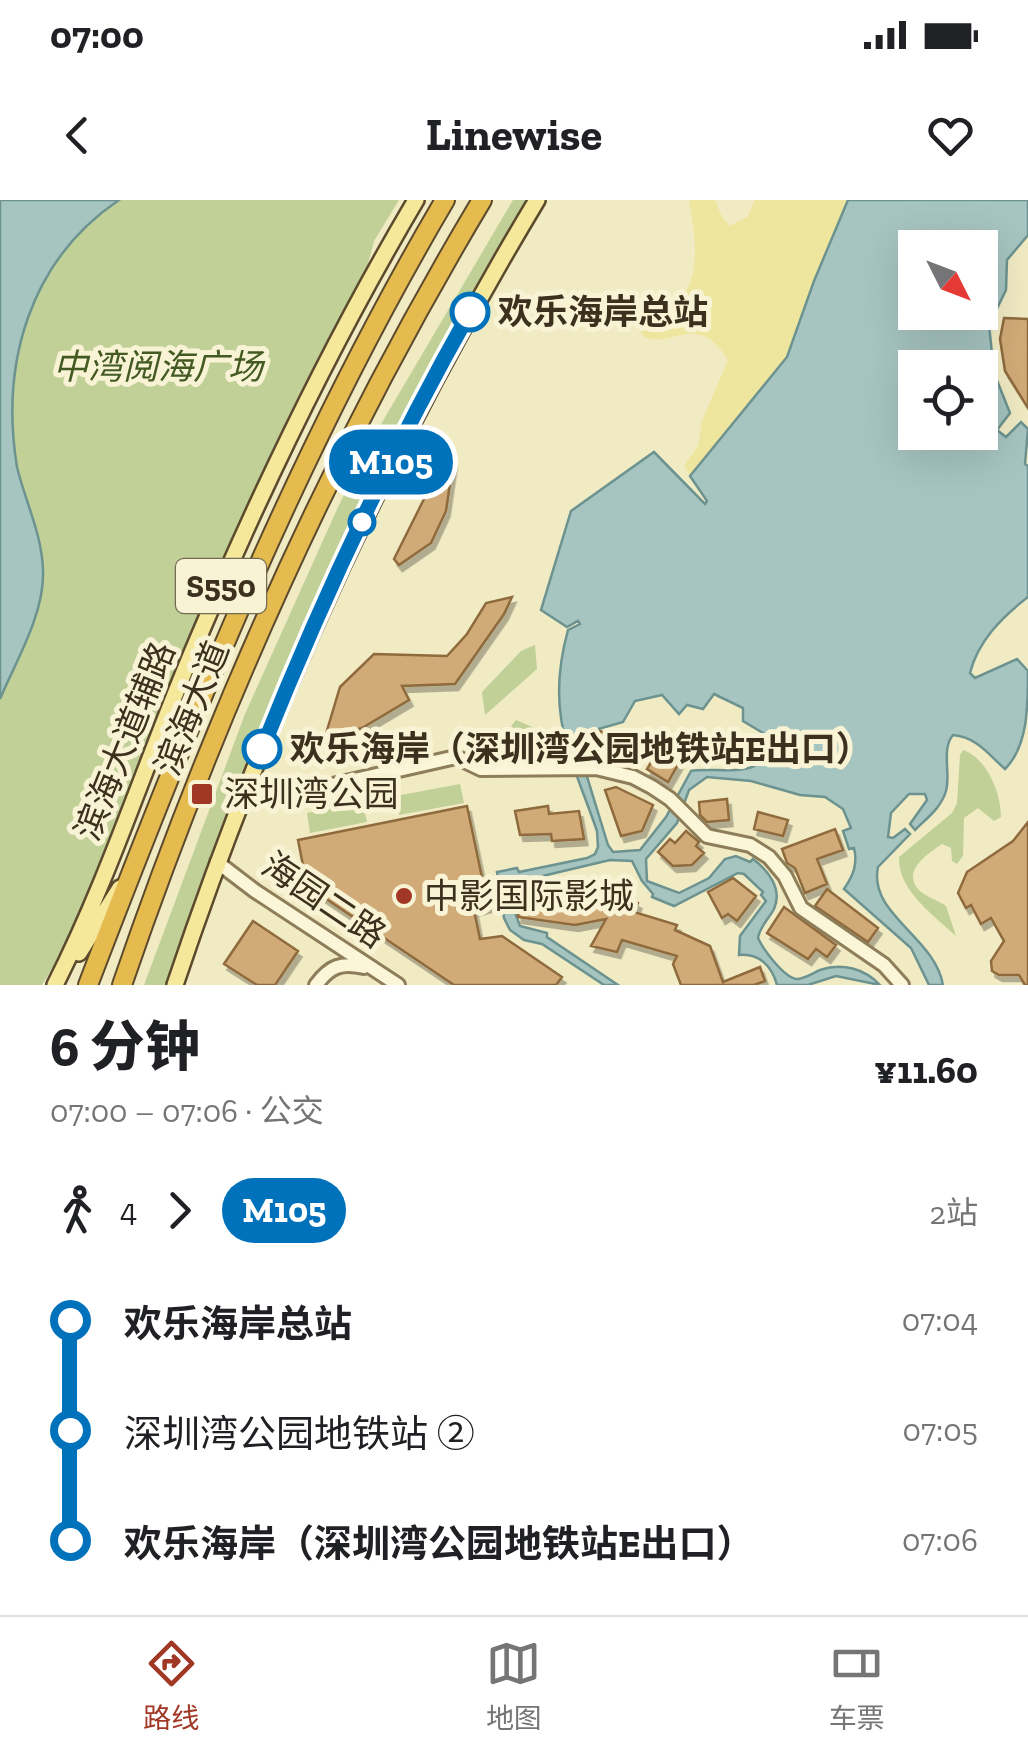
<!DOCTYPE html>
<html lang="zh">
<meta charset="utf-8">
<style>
body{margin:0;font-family:"Zilla Slab","Noto Sans SC",serif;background:#f6f6f6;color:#202124;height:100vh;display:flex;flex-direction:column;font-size:38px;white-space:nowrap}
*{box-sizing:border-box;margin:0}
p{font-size:32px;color:#757577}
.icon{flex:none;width:55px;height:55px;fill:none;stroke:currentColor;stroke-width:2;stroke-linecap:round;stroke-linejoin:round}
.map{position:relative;height:785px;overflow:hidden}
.sheet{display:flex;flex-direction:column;background:#fff;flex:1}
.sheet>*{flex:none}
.badge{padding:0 20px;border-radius:32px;font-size:35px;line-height:65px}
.needle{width:65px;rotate:132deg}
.controls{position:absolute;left:898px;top:30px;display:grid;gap:20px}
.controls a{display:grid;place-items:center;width:100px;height:100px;border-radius:0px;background:#fff;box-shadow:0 10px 40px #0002;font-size:50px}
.map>.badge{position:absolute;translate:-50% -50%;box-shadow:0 0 0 5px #fff}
.legs{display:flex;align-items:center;gap:15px;height:110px;padding:0 50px;font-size:32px}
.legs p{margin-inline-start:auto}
.head{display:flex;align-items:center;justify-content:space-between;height:170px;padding:0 50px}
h1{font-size:55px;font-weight:800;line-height:75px}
ul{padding:0 50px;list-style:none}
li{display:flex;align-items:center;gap:35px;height:110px;font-size:38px}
li i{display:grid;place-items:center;width:15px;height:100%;margin:0 12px;background:currentColor}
li i::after{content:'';width:25px;height:25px;margin:-12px;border:8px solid;border-radius:50%;background:#fff}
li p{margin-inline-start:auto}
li:first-child i{background:linear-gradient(#0000 50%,currentColor 0)}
li:last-child i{background:linear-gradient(currentColor 50%,#0000 0)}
.status{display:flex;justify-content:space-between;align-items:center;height:70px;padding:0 50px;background:#fff;direction:ltr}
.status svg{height:28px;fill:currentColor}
header{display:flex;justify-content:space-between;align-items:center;height:130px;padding:0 50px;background:#fff;font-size:45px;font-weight:800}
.tabs{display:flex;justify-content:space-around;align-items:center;height:140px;border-top:2px solid #e0e0e0;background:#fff;font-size:28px;color:#757577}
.tabs a{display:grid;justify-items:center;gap:5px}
.tabs .active{color:#a03825}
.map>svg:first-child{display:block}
.green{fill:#c0d097}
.sand{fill:#eee69f}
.water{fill:#a6c4c0;stroke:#6c9390;stroke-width:2.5;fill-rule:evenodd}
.building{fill:#d1ab77;stroke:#8e6a3d;stroke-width:2.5;filter:url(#shadow)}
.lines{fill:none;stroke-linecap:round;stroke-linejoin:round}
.minor-casing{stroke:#8d7d59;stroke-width:18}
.major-casing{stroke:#5b4a2d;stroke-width:20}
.highway-casing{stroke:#5b4a2d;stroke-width:22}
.minor{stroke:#fbf6d8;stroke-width:12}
.major{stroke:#f6e89a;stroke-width:15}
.highway{stroke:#e5bb50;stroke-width:18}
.line-1-casing{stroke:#fff;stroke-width:22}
.line-1{stroke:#0072bc;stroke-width:15}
.stop-1-dot{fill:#fff;stroke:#0072bc;stroke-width:5}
.poi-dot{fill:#a03825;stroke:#f8f3d4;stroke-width:4}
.labels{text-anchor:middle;stroke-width:10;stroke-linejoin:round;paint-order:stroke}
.shield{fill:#f8f3d4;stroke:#746b55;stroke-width:2.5}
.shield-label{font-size:32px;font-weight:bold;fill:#3c311e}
.stop-label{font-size:35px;font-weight:bold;fill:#3c311e;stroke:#f8f3d4;text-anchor:start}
.park-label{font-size:35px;font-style:italic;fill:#435a23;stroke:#f8f3d4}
.street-label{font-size:35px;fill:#3c311e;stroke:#f8f3d4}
.poi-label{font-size:35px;fill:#3c311e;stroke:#f8f3d4;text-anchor:start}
</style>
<div class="status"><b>07:00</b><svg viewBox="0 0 49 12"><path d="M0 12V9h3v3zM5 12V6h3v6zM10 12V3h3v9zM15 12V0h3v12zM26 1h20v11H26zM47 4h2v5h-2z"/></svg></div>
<header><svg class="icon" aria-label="back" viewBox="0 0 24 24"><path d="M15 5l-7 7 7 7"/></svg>Linewise<svg class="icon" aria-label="heart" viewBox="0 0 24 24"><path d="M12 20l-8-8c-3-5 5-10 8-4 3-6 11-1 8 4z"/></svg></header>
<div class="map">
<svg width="1028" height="785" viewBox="0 0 1028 785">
<defs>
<filter id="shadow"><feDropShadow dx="3.5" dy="6" stdDeviation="0" flood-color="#0004"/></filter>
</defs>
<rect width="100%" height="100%" fill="#f1ebc4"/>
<!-- green -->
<path class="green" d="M119,0H399L374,41L365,76L80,722L42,785H0V500L39,405L10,228L9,189L16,137L29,105L70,42L97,15Z
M513,0H528C409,200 306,409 222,627C202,679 186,732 168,785H144L245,514L338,307L374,236Z
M535,445L537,469L485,515L482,492L521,451Z
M516,520L539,530L560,558L514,562L499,560L502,538Z
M963,550C987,558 1001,593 1001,617L994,621L978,608L964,618L963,656L957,664L952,661L951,648L942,644C929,653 902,670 918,689C924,696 937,700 946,706L956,736C933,714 898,691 899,657L952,613L957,603L960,555Z
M460,584L464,603L399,615L396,596Z
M363,602L367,622L310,633L307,613Z"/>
<!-- sand -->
<path class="sand" d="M689,0H715L722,17L730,26L747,17L755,0H848L814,81L787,157L690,276L684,266L698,246L702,221L728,160C697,110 674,149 644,137L641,132C649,125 660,122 668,114C704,82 696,42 689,0Z"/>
<!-- water -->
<path class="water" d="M0,0H119C30,60 0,163 17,267C25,301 42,334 43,370C45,413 16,461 0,499Z
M848,0H1028V35L1007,60L1006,90L989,125L994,173L1010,213L997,230L1006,237L1021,222L1028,229L1025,264L1028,266V397C1002,417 978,441 970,473L975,478L1017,459L1028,471C1028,506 1028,546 1005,569C989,555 977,537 953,535C941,549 951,574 946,591C941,608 927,618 915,630L910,624L927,600L925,594H909L891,613L888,637L893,638L905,629L910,634L878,667C868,714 935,737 943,785H929L911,748L844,689C853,676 858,664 854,648L849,649L843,631L851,628L843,609L825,597L800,595L751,581L707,577L689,590L677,623L646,659L647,681L679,693L709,678L725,659L736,656L750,662L753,659C768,670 783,689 774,709C768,720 760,726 758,738C763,749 784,778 797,779C804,779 813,773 820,770C842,762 865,769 880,785L836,776L808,785H777C772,766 759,753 739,755L740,736L766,701L761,695L763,692L744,674L738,673L674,706L652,697L653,694L642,681L632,661L610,660L513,683L514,710L520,726L547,733V737L618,785H604L542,744L524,740L510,730L504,718L497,672L517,668L519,672L587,658L595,654L598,647L597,631C570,554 545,513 568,430L580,424L578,421L567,427L541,410L571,311L654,252L705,304L707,301L690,276L787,157L814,81ZM915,48H980V112H915ZM915,168H980V232H915ZM714,494L743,508V521L763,533C779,584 717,566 691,571L666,617L640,650L613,652L608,645L581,557L590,545L595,530L623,522L635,501L662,495L679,514L687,505L703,509Z"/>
<!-- building -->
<path class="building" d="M1004,118L1028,119V208L1005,171L1000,139Z
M453,263L446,311L431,343L399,365L394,359L440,267Z
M512,397L504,414L455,484L402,486L409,500L362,528L325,537L340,487L374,454L447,456L467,434L486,403Z
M600,531L630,542L623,560L594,549Z
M662,544L683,556L668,582L647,569Z
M616,587L653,605L642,631L621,636L605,590Z
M727,599L729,620L707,622L700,615L699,602Z
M467,606L488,706L474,710L480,739L502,736L562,777L556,785H454L307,686L298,640Z
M548,606L549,614L579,611L584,639L552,641L551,634L520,635L515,611Z
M758,612L788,620L783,636L754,629Z
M1028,622V785H1025L1019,775H999L992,771L991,761L1004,741L991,718L981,724L971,705L966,708L958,693L967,672L1013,641Z
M835,629L843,650L817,659L827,684L805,693L795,668L787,663L782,649Z
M686,631L699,642L696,646L704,653L692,665L673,666L658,652L670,639L675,643Z
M733,678L756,696L737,721L728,714L722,718L708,692Z
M596,679L638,703L634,712L677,725L675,730L710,746L723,782L760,767L765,781L754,785H681L673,764L677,756L622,740L617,752L591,746L606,719L575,725L518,717L520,693Z
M827,689L878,728L868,742L815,706Z
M784,707L836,745L827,757L816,749L808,759L767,733Z
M253,721L298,751L275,785H257L224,764Z"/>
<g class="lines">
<defs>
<path id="minor" d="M271,599L456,557L481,569L596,568L633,577L652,587L670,599L707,636L750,645L769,657L785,676L801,708L884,765L902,785
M217,662L255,691L398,785
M316,785C330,766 341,762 364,767"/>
<path id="major" d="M79,753L120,688
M55,785C111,674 148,555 197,441C261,290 332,142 416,0
M175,785C267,510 388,248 537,0"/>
<path id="highway" d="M88,785C191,516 298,249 445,0
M122,785C216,511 333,249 482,0"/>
</defs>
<!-- minor casing -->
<use href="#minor" class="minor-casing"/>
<!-- major casing -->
<use href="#major" class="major-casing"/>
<!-- highway casing -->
<use href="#highway" class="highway-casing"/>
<!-- minor -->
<use href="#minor" class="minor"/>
<!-- major -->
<use href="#major" class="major"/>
<!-- highway -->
<use href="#highway" class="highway"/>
</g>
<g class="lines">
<defs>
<path id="line-1" d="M262,549C322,399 391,252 470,112"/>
</defs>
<!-- line-1 casing -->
<use href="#line-1" class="line-1-casing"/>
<!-- line-1 -->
<use href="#line-1" class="line-1"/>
</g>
<!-- markers -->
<g class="stop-1-dot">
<circle cx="470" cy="112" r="18"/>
<circle cx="362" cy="322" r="12"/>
<circle cx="262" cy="549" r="18"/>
</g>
<g class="poi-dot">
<rect x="190" y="582" width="24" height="24" rx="5"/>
<circle cx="404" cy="696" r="10"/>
</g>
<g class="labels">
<!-- shield labels -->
<rect class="shield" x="176" y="359" width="90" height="54" rx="8"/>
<g class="shield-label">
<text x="221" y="397">S550</text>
</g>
<!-- stop labels -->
<g class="stop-label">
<text x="498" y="124">欢乐海岸总站</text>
<text x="290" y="561">欢乐海岸（深圳湾公园地铁站E出口）</text>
</g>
<!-- park labels -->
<g class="park-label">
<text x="158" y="179">中湾阅海广场</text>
</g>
<!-- street labels -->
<g class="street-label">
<text transform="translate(192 508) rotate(-68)" y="12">滨海大道</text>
<text transform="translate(125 541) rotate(-68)" y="12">滨海大道辅路</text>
<text transform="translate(324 700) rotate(34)" y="12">海园二路</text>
</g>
<!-- poi labels -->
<g class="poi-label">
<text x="224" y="606">深圳湾公园</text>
<text x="424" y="708">中影国际影城</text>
</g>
</g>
</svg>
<div class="controls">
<a><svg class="needle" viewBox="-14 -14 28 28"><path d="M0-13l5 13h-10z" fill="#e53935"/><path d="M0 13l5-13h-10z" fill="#757577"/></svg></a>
<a><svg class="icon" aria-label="locate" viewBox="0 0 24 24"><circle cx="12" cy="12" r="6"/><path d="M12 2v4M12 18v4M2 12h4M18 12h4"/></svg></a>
</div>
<b class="badge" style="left:391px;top:262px;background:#0072bc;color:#fff">M105</b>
</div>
<section class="sheet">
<div class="head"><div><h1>6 分钟</h1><p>07:00 – 07:06 · 公交</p></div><b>¥11.60</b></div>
<div class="legs"><svg class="icon" aria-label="walk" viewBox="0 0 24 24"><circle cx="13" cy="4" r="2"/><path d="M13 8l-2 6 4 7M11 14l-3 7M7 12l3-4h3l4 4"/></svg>4<svg class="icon" aria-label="forward" viewBox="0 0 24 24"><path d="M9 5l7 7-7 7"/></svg><b class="badge" style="background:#0072bc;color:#fff">M105</b><p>2站</p></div>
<ul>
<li><i style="color:#0072bc"></i><b>欢乐海岸总站</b><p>07:04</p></li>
<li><i style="color:#0072bc"></i><span>深圳湾公园地铁站 ②</span><p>07:05</p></li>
<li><i style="color:#0072bc"></i><b>欢乐海岸（深圳湾公园地铁站E出口）</b><p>07:06</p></li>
</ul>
</section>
<nav class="tabs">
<a class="active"><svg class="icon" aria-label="directions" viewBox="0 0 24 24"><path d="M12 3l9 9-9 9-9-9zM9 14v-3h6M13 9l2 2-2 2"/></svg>路线</a>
<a><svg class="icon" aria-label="map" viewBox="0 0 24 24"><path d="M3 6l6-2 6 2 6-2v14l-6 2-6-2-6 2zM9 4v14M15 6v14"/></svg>地图</a>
<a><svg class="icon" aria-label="tickets" viewBox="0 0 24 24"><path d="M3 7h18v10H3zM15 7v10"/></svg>车票</a>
</nav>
